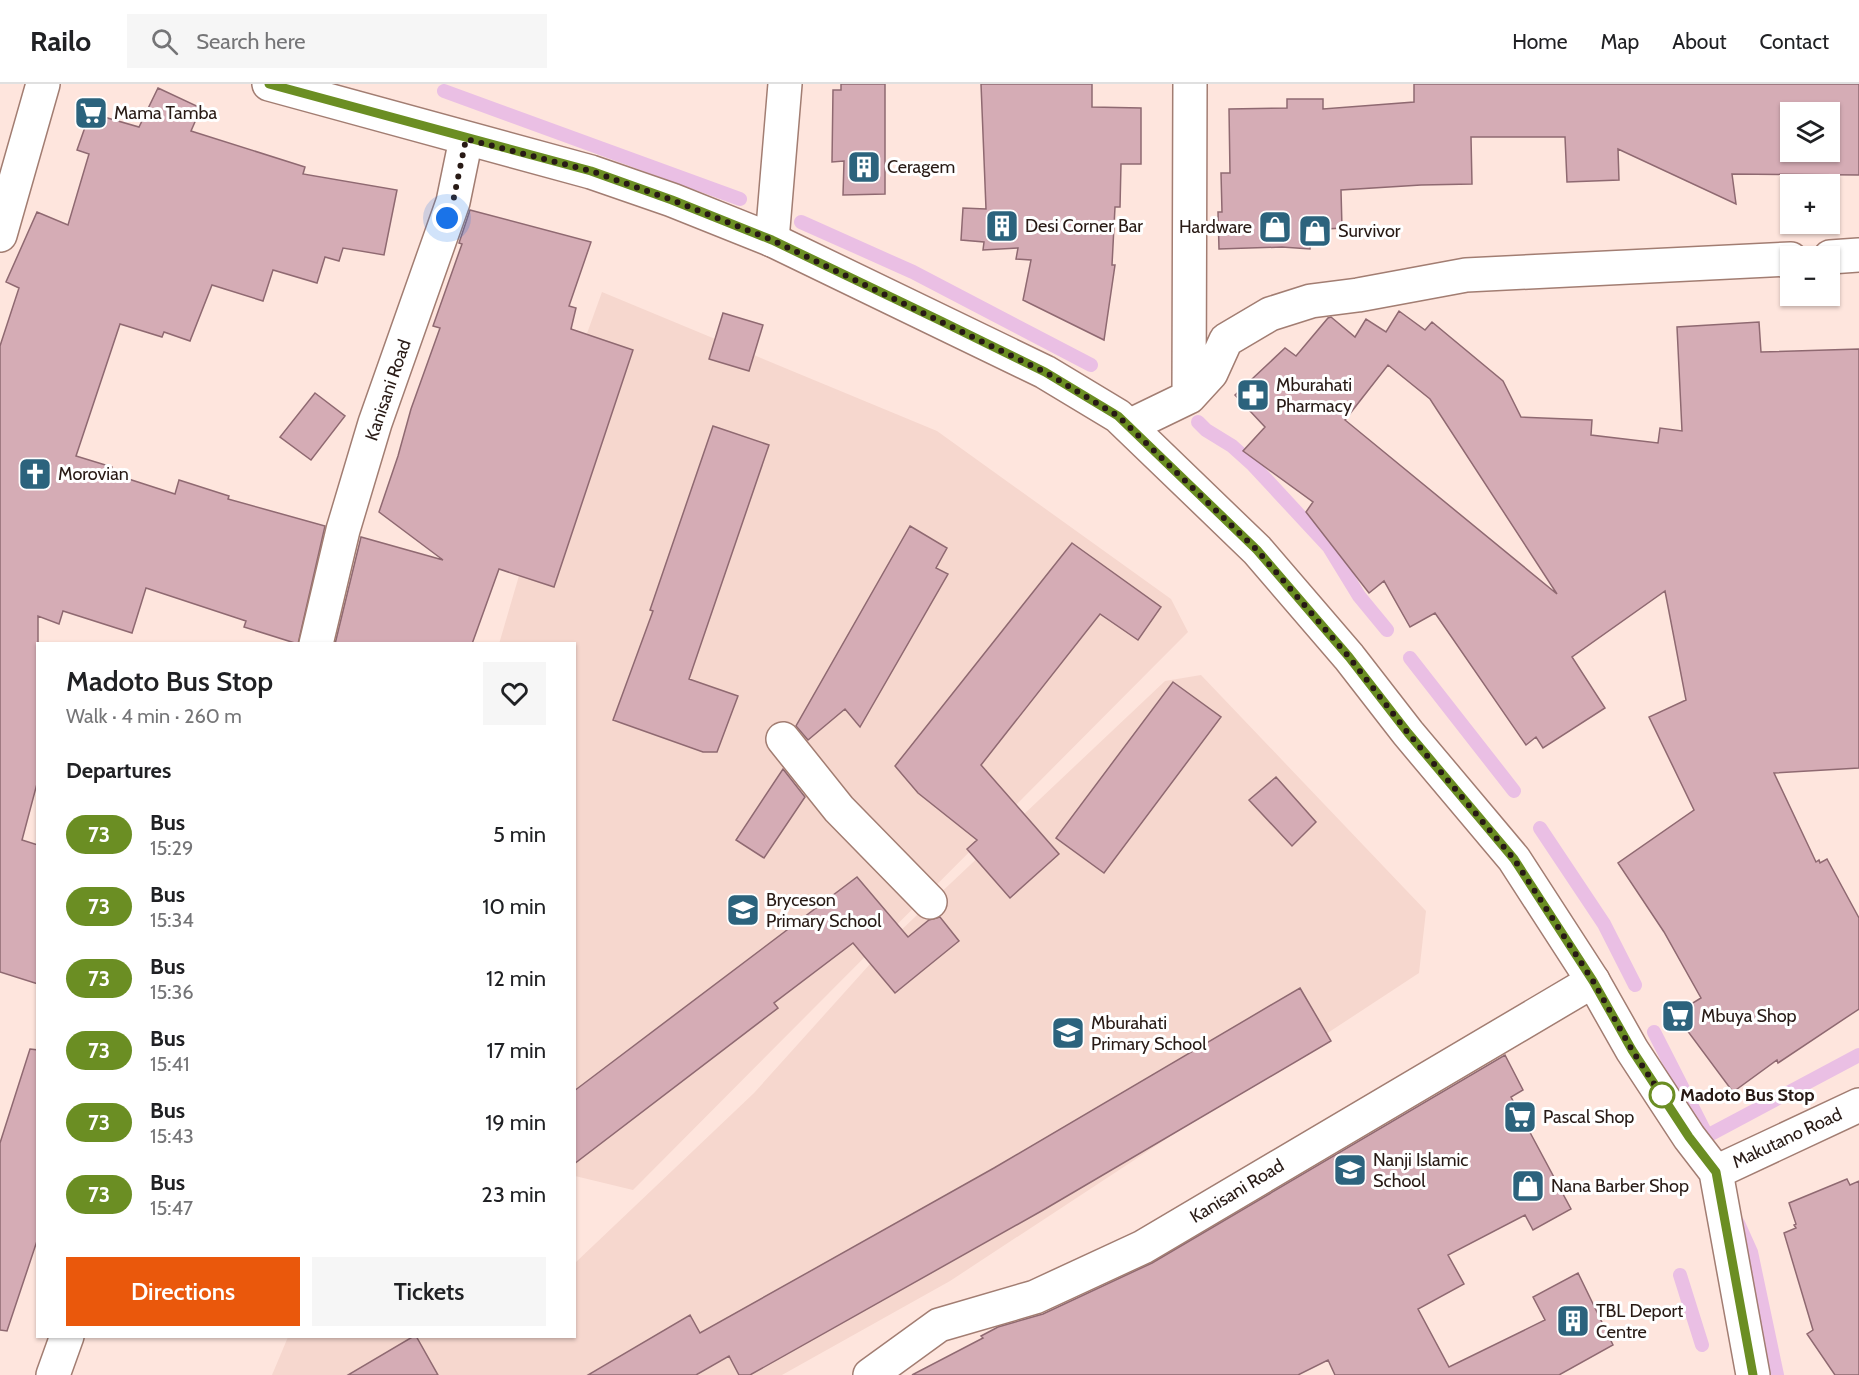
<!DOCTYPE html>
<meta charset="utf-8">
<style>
body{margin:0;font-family:Cabin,sans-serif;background:#f6f6f6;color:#202124;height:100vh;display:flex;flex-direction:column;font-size:22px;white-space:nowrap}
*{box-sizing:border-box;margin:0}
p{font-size:20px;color:#757577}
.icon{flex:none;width:33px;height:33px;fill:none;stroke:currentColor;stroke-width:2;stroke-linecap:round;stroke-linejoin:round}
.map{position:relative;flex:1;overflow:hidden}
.details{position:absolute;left:36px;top:558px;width:540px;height:696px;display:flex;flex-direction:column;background:#fff;border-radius:0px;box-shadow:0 2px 4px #0004}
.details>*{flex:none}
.badge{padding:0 12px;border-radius:20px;font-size:21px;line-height:39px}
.tools{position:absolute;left:1780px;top:18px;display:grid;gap:12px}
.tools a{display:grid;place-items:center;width:60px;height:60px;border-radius:0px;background:#fff;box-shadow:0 2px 4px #0004;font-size:30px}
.you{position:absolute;width:30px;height:30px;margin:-15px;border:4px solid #fff;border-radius:50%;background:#1a73e8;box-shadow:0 0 0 9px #1a73e833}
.map>.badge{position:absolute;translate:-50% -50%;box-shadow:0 0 0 3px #fff}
h2{padding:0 30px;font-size:22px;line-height:54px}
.round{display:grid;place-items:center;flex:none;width:63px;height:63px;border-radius:0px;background:#f6f6f6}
.summary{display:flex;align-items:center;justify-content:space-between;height:102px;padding:0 30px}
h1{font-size:28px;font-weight:600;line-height:45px}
.cta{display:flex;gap:12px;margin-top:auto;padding:12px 30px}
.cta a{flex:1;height:69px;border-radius:0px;background:#ea580c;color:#fff;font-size:24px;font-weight:600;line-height:69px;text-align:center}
.cta a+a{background:#f6f6f6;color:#202124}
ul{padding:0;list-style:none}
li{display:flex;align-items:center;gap:18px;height:72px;padding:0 30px}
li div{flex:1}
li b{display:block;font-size:22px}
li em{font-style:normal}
li .badge{min-width:66px;font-weight:700;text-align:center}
header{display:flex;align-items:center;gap:36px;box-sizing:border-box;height:84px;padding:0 30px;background:#fff;border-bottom:2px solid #e0e0e0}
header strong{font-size:28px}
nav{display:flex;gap:33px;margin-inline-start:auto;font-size:21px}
.search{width:420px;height:54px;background:#f6f6f6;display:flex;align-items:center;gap:15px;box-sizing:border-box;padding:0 21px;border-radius:0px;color:#757577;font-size:22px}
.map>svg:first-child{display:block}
.built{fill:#f6d7ce}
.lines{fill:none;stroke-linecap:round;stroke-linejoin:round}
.stream{stroke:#eabfe4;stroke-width:14}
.building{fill:#d5acb5;stroke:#8f6971;stroke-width:1.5;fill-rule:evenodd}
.minor-casing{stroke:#a27d72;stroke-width:36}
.major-casing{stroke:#a27d72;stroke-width:36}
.minor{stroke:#fff;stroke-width:33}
.major{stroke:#fff;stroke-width:33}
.line-casing{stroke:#fff;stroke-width:14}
.line{stroke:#6b8e23;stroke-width:9}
.walk{stroke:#281a15;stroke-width:6;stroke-dasharray:0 10.8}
.stop-dot{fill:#fff;stroke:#6b8e23;stroke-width:3}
.labels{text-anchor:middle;stroke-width:6;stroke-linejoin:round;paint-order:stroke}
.poi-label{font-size:18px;fill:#281a15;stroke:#fff;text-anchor:start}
.street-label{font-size:18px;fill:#281a15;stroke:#fff}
.stop-label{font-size:18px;font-weight:bold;fill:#281a15;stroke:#fff;text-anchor:start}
</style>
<header>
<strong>Railo</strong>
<div class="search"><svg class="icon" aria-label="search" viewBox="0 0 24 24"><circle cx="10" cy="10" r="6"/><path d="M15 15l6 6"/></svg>Search here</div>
<nav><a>Home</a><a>Map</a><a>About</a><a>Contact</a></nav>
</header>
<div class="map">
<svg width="1859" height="1291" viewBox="0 0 1859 1291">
<rect width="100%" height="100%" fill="#fee5dd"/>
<!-- built -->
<path class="built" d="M602,208L937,347L1171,515L1188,548L633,1106L575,1092L574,560H499L530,454L581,266Z
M1201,591L1426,827L1419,889L950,1197L782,1291H272L288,1253L574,1252L575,1179L754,1009L897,850L1165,597Z"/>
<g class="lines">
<!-- stream -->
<path class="stream" d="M444,7L740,115
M801,138L913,188L1091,281
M1198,338L1206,346L1232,362L1252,380L1329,463L1359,512L1387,546
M1410,574L1514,707
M1540,744L1604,840L1635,901
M1654,948L1707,1052L1859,971
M1738,1139L1751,1168L1777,1291
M1680,1191L1702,1261"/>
</g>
<!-- building -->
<path class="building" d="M841,0H885V110L843,111L844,77L832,78L833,6H841Z
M981,0H1092V23L1141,24V80H1121L1120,123H1115L1112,181H1115L1104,256L1023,216L1031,176L1016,175L1018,164L983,166L984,158L961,156L963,124L986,125Z
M1414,0H1859V91L1732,90L1736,120L1618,65L1619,96L1567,98L1565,53H1471L1472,100L1421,101L1341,106L1342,144L1311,146L1310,165L1282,163L1219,165L1218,128H1222L1221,89H1230L1229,25L1287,24V15H1323V25L1414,18ZM1791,28H1830V68H1791Z
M158,4L201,24L191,47L305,83L303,90L397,106L384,171L343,164L339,177L325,173L317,199L273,186L263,217L212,201L190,257L164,248L162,253L120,240L76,372L112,383L110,389L175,410L179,396L229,412L228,415L325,442L298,560L244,543L246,537L146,504L132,549L63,527L59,540L38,532V696L22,756L38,761V900L0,888V262L19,204L6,198L37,128L68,141L89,70L77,66L90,29L139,43Z
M470,126L591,158L569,222L576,224L571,245L633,266L554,503L499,485L472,560H335L361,453L443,476L379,428L398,372L411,325L440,244L433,242L462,160L459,159Z
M1399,227L1425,246L1432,238L1503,297L1521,333L1592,336L1591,351L1658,359L1660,344L1682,347L1677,243L1759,238L1761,268L1859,265V684L1774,689L1816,778L1819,776L1820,779L1827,775L1859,834V925L1778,979L1777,976L1733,1008L1675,930L1701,914L1664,848L1618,779L1694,726L1649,633L1686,616L1665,507L1572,573L1605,624L1543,664L1536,653L1526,661L1435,529L1410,543L1384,497L1369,509L1306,428L1313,418L1243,367L1265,343L1235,311L1285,264L1296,272L1328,234L1331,233L1355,253L1366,235L1386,248ZM1388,281L1430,315L1557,510L1345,336Z
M723,229L763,241L749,287L709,275Z
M315,309L345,332L311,376L280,353Z
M713,342L769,361L689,595L738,612L717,668H703L613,636L653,527L650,526Z
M910,442L947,464L936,484L948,490L860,643L845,625L808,656L796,642Z
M1072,459L1161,523L1138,556L1100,530L981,681L1059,770L1010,814L967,765L977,756L918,709L895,682Z
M1173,598L1221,633L1104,789L1056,754Z
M783,685L805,713L764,774L736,756Z
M1276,693L1316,738L1292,762L1249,716Z
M857,793L908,853L929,836L940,833L959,857L895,909L853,859L774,919L778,924L574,1080V1007Z
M1300,904L1331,957L1045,1125L750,1291H739L729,1272L696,1291H588L690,1231L700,1249L994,1084Z
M30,965L38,966V1154L7,1247L0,1246V1059Z
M1505,971L1523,1006L1511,1013L1571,1125L1533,1146L1525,1131L1448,1171L1464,1200L1418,1225L1449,1283L1545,1236L1533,1213L1578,1189L1613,1261L1559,1291H1335L1328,1276L1298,1291H912L983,1254L981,1252L998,1243L1043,1230L1152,1179Z
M1847,1095L1850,1101L1859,1097V1291H1835L1807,1250L1813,1246L1784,1149L1796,1144L1794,1141L1796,1140L1789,1119Z
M414,1252H416L438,1291H348Z"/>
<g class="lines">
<defs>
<path id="minor" d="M0,151L43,0
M772,156L785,0
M1830,173L1859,171
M1189,313L1190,0
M1129,342L1189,313L1211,289L1226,256L1270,230L1311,217L1358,211L1466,191L1791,175
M316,560L343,446L375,339L453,118L466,55
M783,655L839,725L930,818
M1716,1088L1859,1021
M53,1291L67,1252
M870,1291L939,1241L1035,1213L1143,1163L1593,897"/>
<path id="major" d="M269,0L591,88L672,116L772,156L1045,288L1118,332L1257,466L1349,573L1408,649L1514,775L1593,897L1632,966L1689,1053L1716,1088L1753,1291"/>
</defs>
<!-- minor casing -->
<use href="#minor" class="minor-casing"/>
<!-- major casing -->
<use href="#major" class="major-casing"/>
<!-- minor -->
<use href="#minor" class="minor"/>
<!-- major -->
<use href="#major" class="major"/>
</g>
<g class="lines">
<defs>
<path id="line" d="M269,0L591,87L672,116L772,156L939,236L1045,288L1118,332L1257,466L1349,573L1408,649L1514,775L1593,897L1632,966L1689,1053L1716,1088L1753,1291"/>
</defs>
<!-- line casing -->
<use href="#line" class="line-casing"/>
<!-- line -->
<use href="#line" class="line"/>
<!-- walk -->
<path class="walk" d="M447,134L453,118L466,55L591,87L672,116L772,156L1045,288L1118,332L1257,466L1349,573L1408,649L1514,775L1593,897L1632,966L1664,1015L1662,1011"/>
</g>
<!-- icons -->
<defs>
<symbol id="supermarket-square" viewBox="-11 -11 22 22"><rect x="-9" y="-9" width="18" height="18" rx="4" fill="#2c637d" stroke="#fff"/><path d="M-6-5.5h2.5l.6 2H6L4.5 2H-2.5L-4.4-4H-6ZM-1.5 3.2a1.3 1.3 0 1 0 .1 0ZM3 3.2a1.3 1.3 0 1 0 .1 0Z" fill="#fff"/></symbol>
<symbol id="building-square" viewBox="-11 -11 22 22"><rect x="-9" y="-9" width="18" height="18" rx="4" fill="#2c637d" stroke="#fff"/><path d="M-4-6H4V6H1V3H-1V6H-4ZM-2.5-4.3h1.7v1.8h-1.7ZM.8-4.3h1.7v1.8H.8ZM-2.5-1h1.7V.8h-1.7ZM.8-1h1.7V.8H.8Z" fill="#fff"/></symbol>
<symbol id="shop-square" viewBox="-11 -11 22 22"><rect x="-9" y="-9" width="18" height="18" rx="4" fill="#2c637d" stroke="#fff"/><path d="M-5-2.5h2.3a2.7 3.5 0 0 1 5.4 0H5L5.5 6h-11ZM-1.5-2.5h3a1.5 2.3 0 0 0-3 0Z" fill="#fff"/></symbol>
<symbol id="pharmacy-square" viewBox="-11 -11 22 22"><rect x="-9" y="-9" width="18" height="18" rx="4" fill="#2c637d" stroke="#fff"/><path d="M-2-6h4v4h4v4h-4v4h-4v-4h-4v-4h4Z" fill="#fff"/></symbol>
<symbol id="church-square" viewBox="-11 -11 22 22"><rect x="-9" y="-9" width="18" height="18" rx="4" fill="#2c637d" stroke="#fff"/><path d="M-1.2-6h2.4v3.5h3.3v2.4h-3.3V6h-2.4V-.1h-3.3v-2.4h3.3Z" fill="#fff"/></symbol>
<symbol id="school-square" viewBox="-11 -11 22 22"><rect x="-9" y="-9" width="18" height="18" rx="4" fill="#2c637d" stroke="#fff"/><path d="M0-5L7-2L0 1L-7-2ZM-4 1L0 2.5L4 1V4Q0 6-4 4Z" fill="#fff"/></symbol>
</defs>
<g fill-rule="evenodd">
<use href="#supermarket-square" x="72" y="10" width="38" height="38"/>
<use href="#building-square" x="845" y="64" width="38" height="38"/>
<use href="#building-square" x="983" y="123" width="38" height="38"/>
<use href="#shop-square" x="1256" y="124" width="38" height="38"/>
<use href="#shop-square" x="1296" y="128" width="38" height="38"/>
<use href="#pharmacy-square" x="1234" y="292" width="38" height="38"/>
<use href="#church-square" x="16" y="371" width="38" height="38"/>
<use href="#school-square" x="724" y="807" width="38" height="38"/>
<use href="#supermarket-square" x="1659" y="913" width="38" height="38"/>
<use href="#school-square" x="1049" y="930" width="38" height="38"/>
<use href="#supermarket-square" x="1501" y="1014" width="38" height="38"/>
<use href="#school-square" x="1331" y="1067" width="38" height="38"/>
<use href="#shop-square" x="1509" y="1083" width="38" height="38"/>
<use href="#building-square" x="1554" y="1218" width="38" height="38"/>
</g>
<!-- markers -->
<circle class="stop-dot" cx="1662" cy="1011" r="12"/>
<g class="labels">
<!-- poi labels -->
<g class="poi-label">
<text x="114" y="35">Mama Tamba</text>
<text x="887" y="89">Ceragem</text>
<text x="1025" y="148">Desi Corner Bar</text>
<text x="1252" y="149" text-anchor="end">Hardware</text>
<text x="1338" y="153">Survivor</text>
<text x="1276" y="307">Mburahati<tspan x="1276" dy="21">Pharmacy</tspan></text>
<text x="58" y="396">Morovian</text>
<text x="766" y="822">Bryceson<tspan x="766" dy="21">Primary School</tspan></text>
<text x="1701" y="938">Mbuya Shop</text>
<text x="1091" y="945">Mburahati<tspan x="1091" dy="21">Primary School</tspan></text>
<text x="1543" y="1039">Pascal Shop</text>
<text x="1373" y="1082">Nanji Islamic<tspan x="1373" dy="21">School</tspan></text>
<text x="1551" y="1108">Nana Barber Shop</text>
<text x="1596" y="1233">TBL Deport<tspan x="1596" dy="21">Centre</tspan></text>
</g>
<!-- street labels -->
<g class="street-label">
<text transform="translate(388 306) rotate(-71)" y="6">Kanisani Road</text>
<text transform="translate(1787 1054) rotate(-25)" y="6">Makutano Road</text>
<text transform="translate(1237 1107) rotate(-31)" y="6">Kanisani Road</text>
</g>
<!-- stop labels -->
<g class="stop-label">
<text x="1680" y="1017">Madoto Bus Stop</text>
</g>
</g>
</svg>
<div class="tools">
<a><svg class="icon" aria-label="layers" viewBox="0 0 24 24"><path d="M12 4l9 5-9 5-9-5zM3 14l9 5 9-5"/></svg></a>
<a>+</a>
<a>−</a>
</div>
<div class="you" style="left:447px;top:134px"></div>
<section class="details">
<div class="summary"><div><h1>Madoto Bus Stop</h1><p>Walk · 4 min · 260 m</p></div><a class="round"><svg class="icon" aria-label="heart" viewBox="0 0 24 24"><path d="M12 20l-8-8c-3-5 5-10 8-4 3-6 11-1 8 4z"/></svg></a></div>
<h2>Departures</h2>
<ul>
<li><span class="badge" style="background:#6b8e23;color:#fff">73</span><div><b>Bus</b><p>15:29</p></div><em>5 min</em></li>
<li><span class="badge" style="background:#6b8e23;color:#fff">73</span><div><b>Bus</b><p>15:34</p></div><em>10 min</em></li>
<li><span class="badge" style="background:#6b8e23;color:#fff">73</span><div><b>Bus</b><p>15:36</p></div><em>12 min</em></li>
<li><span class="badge" style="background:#6b8e23;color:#fff">73</span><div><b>Bus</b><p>15:41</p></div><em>17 min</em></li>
<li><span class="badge" style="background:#6b8e23;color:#fff">73</span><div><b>Bus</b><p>15:43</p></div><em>19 min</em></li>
<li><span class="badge" style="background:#6b8e23;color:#fff">73</span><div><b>Bus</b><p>15:47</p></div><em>23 min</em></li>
</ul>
<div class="cta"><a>Directions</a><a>Tickets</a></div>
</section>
</div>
